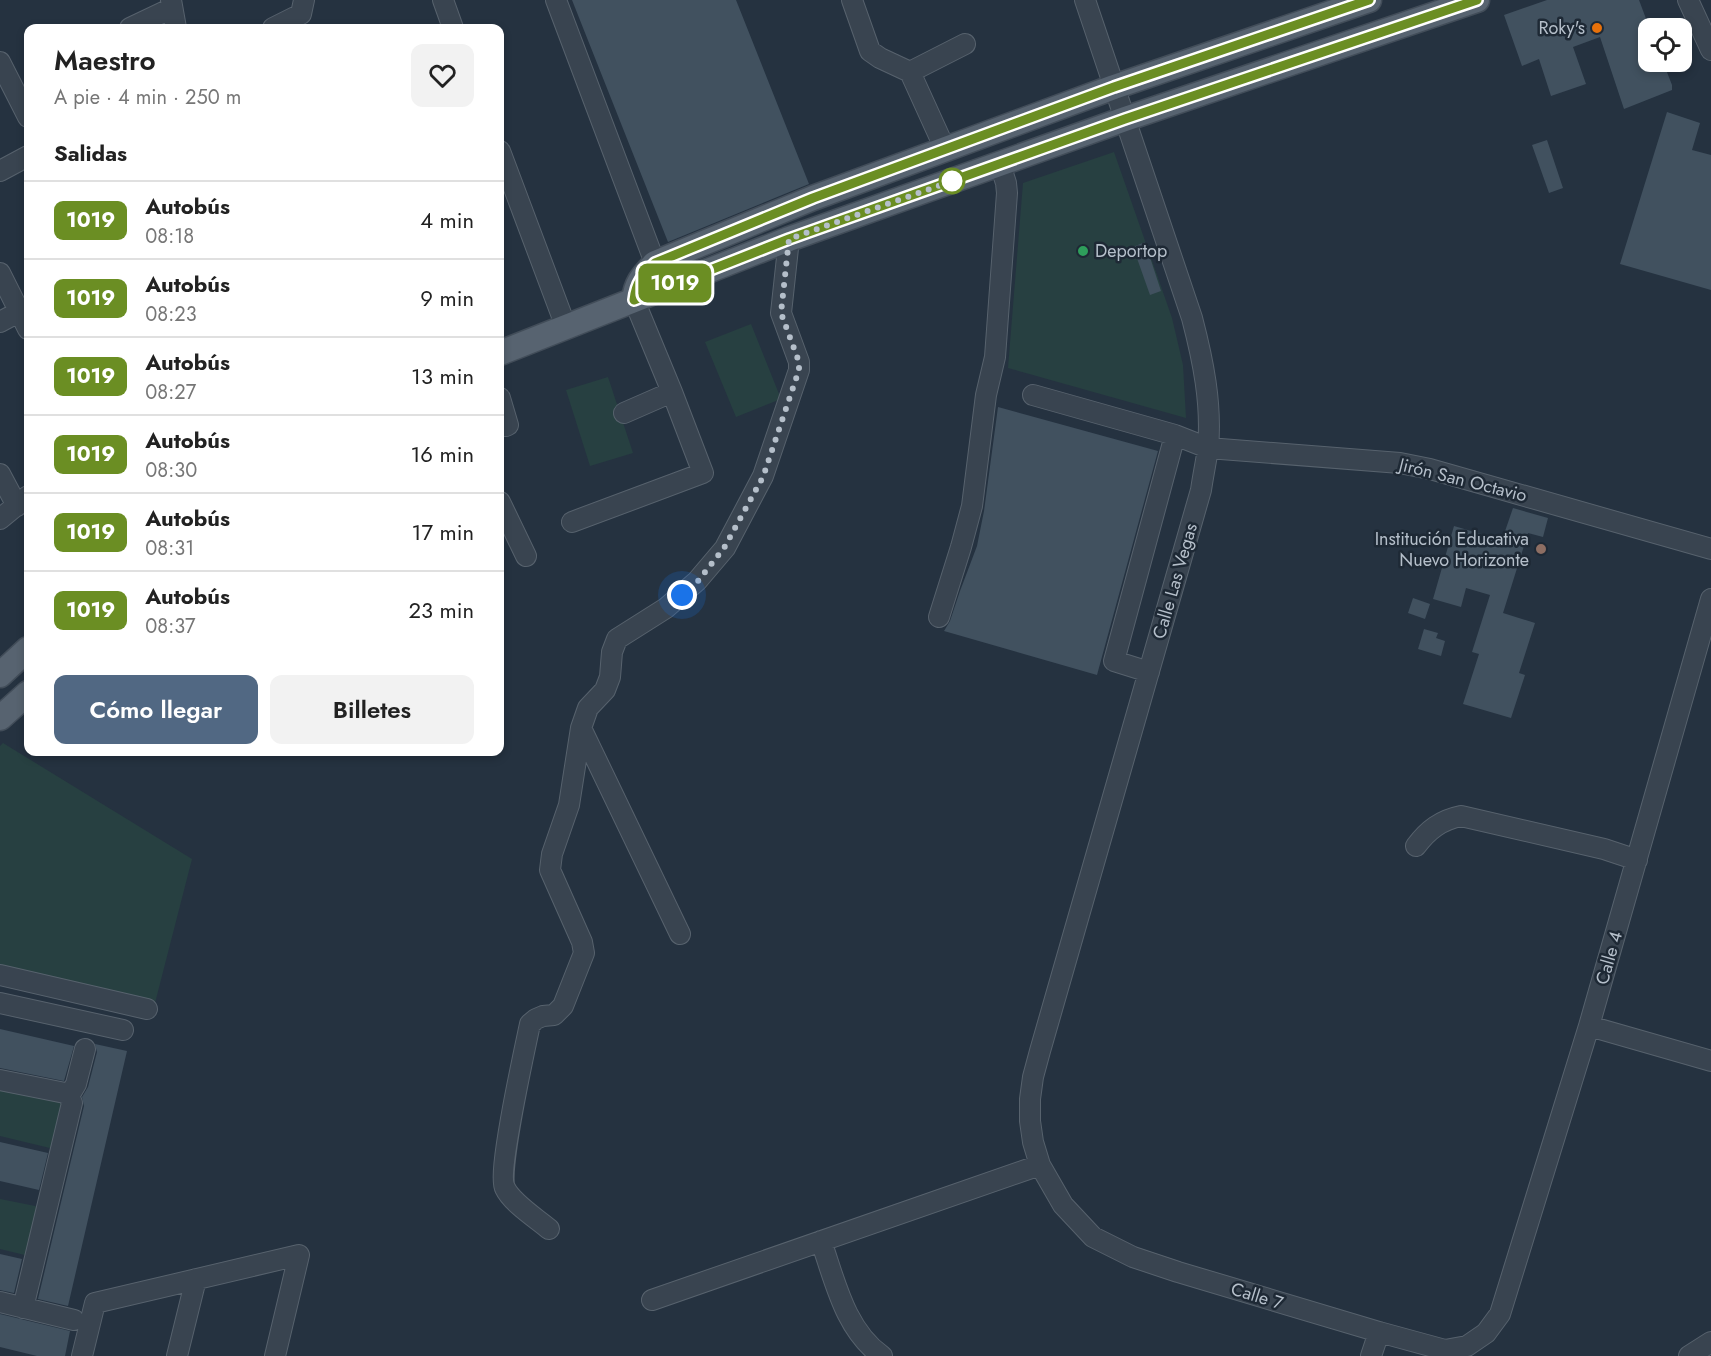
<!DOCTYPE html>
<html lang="es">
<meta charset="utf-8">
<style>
body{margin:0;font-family:Jost,sans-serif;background:#f2f2f2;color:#222;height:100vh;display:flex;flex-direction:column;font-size:22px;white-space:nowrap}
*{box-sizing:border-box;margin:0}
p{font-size:20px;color:#767676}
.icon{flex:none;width:33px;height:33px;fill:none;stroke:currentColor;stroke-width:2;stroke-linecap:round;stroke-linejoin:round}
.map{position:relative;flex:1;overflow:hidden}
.sheet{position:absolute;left:24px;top:24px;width:480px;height:732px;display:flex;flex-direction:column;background:#fff;border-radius:12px;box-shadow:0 3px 9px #0003}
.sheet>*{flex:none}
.badge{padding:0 12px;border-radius:9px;font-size:21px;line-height:39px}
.buttons{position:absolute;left:1638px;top:18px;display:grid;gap:12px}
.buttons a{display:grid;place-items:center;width:54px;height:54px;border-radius:12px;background:#fff;box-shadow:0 3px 9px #0003;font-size:30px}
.you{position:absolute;width:30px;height:30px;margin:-15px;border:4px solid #fff;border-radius:50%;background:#1a73e8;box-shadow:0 0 0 9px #1a73e833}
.map>.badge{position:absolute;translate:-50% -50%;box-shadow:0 0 0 3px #fff}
h2{padding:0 30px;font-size:22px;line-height:54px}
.round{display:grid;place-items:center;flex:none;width:63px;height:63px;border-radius:12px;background:#f2f2f2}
.head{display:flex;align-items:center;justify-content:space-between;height:102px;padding:0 30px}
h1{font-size:28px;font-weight:600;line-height:45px}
.primary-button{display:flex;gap:12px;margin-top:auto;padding:12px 30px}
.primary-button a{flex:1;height:69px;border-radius:12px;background:#516883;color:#fff;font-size:24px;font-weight:600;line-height:69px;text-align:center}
.primary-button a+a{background:#f2f2f2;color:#222}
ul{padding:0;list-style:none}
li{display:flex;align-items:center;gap:18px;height:78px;padding:0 30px;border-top:2px solid #e0e0e0}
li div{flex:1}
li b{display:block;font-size:22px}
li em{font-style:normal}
li .badge{min-width:66px;font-weight:700;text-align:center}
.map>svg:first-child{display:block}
.green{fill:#274041}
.building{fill:#41515f}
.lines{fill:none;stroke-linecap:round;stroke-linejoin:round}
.minor-casing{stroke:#57626d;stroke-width:22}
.major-casing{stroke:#424d59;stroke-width:27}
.minor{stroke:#394450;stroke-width:20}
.major{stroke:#576370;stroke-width:24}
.line-casing{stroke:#fff;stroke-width:14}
.line{stroke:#6b8e23;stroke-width:9}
.walk{stroke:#b5bfca;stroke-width:6;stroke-dasharray:0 10.8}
.food-dot{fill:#e8710a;stroke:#1e2935;stroke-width:2}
.stop-dot{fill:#fff;stroke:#6b8e23;stroke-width:3}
.leisure-dot{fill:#2e9e5b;stroke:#1e2935;stroke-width:2}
.education-dot{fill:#8d6e63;stroke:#1e2935;stroke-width:2}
.labels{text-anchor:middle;stroke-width:5;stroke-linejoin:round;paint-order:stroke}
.poi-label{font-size:18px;fill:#b5bfca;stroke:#1e2935;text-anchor:end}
.street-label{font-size:18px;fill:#b5bfca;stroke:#1e2935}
</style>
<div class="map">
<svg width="1711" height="1356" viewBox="0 0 1711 1356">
<rect width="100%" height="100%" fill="#253240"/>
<!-- green -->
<path class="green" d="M1114,152L1172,318L1183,365L1186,418L1008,368L1023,183Z
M751,324L781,399L736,417L705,342Z
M608,377L633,453L590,466L566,390Z
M3,743L192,859L155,1003L0,967V746Z
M0,1083L66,1098L54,1149L0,1136Z
M0,1199L40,1207L29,1256L0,1249Z"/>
<!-- building -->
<path class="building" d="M572,0H736L809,184L668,242Z
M1547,0H1639L1648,24V62H1663L1672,85V90L1624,109L1600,37L1573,47L1586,84L1551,96L1539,59L1522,66L1504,15Z
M1667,112L1700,123L1692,150L1711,155V290L1620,264Z
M1547,140L1563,188L1549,193L1532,145Z
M1145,242L1161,291L1150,295L1133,247Z
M998,407L1158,451L1097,675L944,631L950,621L960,591L977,546L984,511Z
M1513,508L1548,518L1543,537L1528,533L1503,613L1535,623L1519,673L1525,675L1511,718L1463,704L1479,654L1472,652L1490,595L1466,588L1461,607L1433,599L1454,526L1502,540Z
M1413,598L1430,604L1425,619L1408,613Z
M1424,629L1438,633L1436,638L1445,641L1441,656L1418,649Z
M0,1029L74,1046L64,1081L0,1068Z
M95,1044L127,1051L68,1306L38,1299L84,1106L82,1097L88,1087L97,1052Z
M0,1142L48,1153L39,1190L0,1181Z
M0,1254L22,1259L14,1293L0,1290Z
M0,1314L70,1331L65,1356H37L0,1347Z"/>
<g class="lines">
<defs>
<path id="minor" d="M171,0L176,28
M443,0L453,28
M556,0L655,263
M852,0L870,51L880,58L910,72L945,149
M1085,0L1192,318C1203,360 1212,404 1208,448C1206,462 1203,476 1201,490L1040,1051L1033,1077L1030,1099V1121L1033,1142L1040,1165L1063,1205L1093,1237L1133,1257L1178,1272L1379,1332L1445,1350L1467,1346L1486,1333L1500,1314L1589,1026L1711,599
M1688,0L1711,50
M130,28L172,8
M273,28L301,14L304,0
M0,62L28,117
M910,72L965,44
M500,151L566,327
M0,171L28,156
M0,273L28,329
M0,322L28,307
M1033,395L1175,435L1208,448L1400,463L1430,469L1711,549
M500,398L508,425L506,426
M624,413L672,392
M0,474L17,506
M500,502L526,556
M0,519L28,496
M572,522L703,473L672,392L634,300
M939,617L961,547L972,506L986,395L995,357L1007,193L1006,183L1000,164
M1149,672L1114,661L1175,435
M581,728L680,934
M1416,846C1428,830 1441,820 1461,816L1604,849L1637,860
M0,975L147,1009
M0,1003L123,1030
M1589,1026L1711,1061
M0,1080L65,1093L69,1096L72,1103L23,1308
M69,1096L76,1084L85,1049
M549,1229C536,1218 512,1203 505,1188C497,1174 525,1048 530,1024L536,1019L543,1016L554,1015L563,1006L584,953L582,942L550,870L552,854L569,805L581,728L588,708L605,690L610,677L612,652L617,639L666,608L697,581L725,548L763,476L799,370V362L781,313L789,239
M821,1241C835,1281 845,1330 882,1356
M652,1300L1040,1165
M0,1302L74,1320
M82,1356L95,1303L299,1255L275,1356
M177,1356L196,1279
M1371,1356L1379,1332
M1689,1356L1711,1342"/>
<path id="major" d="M634,300C636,282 643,276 655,263L813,198L1114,87L1369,0
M500,353L789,239L1125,119L1477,0
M0,675L28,649
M0,718L28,693"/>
</defs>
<!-- minor casing -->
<use href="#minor" class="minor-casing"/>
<!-- major casing -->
<use href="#major" class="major-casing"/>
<!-- minor -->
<use href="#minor" class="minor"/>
<!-- major -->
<use href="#major" class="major"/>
</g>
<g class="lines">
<defs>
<path id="line" d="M1369,0L1114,87L813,198L655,263C643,275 636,282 634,300L789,239L1125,119L1477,0"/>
</defs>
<!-- line casing -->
<use href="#line" class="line-casing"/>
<!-- line -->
<use href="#line" class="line"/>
<!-- walk -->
<path class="walk" d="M682,595L698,581L724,548L763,477L799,370V362L781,313L789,239L958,179L952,181"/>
</g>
<!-- markers -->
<circle class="food-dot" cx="1597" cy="28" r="6"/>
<circle class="stop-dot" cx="952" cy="181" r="12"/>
<circle class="leisure-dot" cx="1083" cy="251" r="6"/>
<circle class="education-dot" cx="1541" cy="549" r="6"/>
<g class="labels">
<!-- poi labels -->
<g class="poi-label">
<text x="1585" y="34">Roky's</text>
<text x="1095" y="257" text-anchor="start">Deportop</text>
<text x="1529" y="545">Institución Educativa<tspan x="1529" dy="21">Nuevo Horizonte</tspan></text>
</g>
<!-- street labels -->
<g class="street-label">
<text transform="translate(1463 480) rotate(14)" y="6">Jirón San Octavio</text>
<text transform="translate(1175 581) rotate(-74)" y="6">Calle Las Vegas</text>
<text transform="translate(1609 958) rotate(-74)" y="6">Calle 4</text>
<text transform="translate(1257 1296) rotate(17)" y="6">Calle 7</text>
</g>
</g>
</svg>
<div class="buttons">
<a><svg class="icon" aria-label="locate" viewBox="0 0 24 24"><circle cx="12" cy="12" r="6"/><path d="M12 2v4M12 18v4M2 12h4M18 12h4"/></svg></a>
</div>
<div class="you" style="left:682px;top:595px"></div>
<b class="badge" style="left:675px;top:283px;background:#6b8e23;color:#fff">1019</b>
<section class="sheet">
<div class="head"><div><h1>Maestro</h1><p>A pie · 4 min · 250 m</p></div><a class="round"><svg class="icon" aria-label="heart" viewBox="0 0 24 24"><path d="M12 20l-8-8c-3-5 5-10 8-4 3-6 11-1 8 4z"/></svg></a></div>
<h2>Salidas</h2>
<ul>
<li><span class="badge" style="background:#6b8e23;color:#fff">1019</span><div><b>Autobús</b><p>08:18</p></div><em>4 min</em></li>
<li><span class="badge" style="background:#6b8e23;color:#fff">1019</span><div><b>Autobús</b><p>08:23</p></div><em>9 min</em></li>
<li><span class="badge" style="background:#6b8e23;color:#fff">1019</span><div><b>Autobús</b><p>08:27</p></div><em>13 min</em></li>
<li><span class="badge" style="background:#6b8e23;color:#fff">1019</span><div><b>Autobús</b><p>08:30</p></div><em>16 min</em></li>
<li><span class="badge" style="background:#6b8e23;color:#fff">1019</span><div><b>Autobús</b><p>08:31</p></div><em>17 min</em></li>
<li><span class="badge" style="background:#6b8e23;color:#fff">1019</span><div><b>Autobús</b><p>08:37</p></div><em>23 min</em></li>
</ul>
<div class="primary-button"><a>Cómo llegar</a><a>Billetes</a></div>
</section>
</div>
